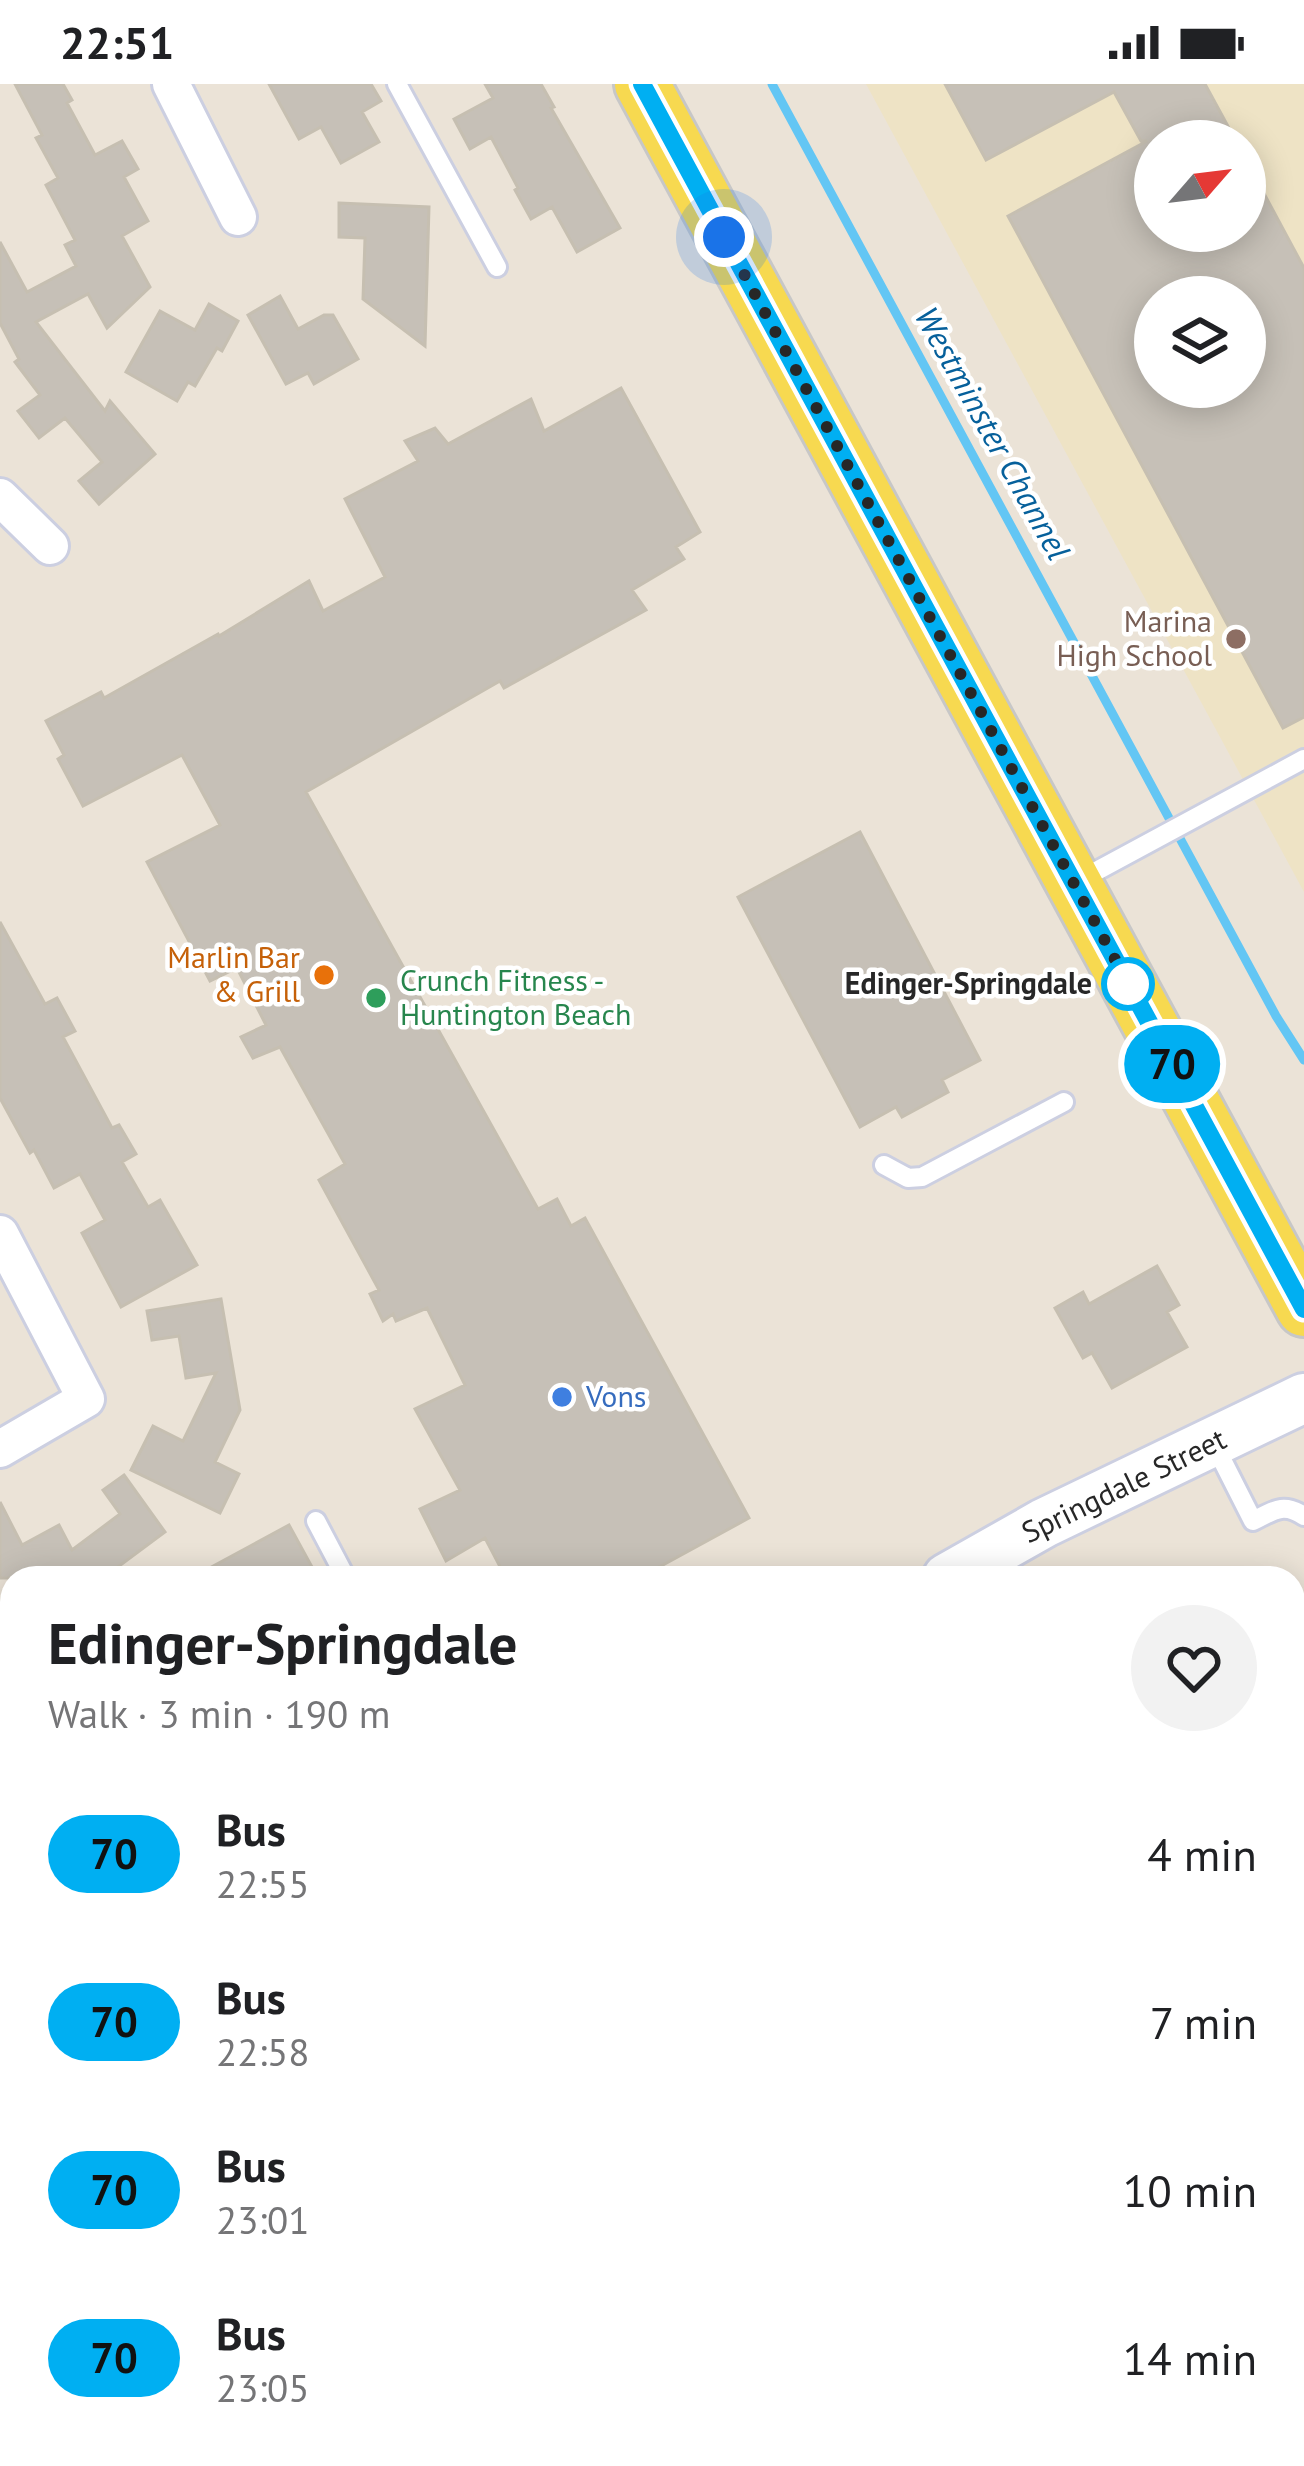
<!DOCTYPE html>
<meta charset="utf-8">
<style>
body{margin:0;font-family:"PT Sans",sans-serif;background:#f2f2f2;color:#202124;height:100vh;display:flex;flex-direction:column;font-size:45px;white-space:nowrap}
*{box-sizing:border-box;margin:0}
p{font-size:39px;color:#757577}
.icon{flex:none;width:66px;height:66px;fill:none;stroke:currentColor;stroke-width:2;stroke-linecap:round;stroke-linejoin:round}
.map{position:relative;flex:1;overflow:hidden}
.panel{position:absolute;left:0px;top:1482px;width:1305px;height:900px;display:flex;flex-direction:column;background:#fff;border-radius:36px 36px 0 0;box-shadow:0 6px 30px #0003}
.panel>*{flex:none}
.badge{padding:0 24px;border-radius:39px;font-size:42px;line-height:78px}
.needle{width:78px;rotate:62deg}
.controls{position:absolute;left:1134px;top:36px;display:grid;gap:24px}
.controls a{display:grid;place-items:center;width:132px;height:132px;border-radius:50%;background:#fff;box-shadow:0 6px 30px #0003;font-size:60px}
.you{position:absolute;width:60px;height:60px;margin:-30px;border:9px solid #fff;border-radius:50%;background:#1a73e8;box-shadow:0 0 0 18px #1a73e833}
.map>.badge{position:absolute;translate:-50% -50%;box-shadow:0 0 0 6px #fff}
.round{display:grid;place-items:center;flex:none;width:126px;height:126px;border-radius:63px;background:#f2f2f2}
.head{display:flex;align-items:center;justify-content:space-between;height:204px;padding:0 48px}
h1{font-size:57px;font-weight:600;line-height:90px}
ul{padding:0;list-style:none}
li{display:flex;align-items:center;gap:36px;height:168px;padding:0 48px}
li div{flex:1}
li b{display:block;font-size:45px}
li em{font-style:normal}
li .badge{min-width:132px;font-weight:700;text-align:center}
.status{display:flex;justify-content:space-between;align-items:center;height:84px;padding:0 60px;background:#fff;direction:ltr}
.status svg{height:33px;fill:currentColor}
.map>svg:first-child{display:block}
.education{fill:#eee3c5;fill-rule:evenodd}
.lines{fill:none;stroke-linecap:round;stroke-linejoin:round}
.stream{stroke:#63c6f4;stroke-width:9}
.building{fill:#c6c0b7;stroke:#c6bfb1;stroke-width:3;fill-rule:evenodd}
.lane-casing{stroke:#cccfe1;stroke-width:24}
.street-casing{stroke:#cccfe1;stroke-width:42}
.secondary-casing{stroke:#cccfe1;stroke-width:54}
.primary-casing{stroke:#c7c7c7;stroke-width:60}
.lane{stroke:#fff;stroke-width:18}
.street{stroke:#fff;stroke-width:36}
.secondary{stroke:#fff;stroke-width:48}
.primary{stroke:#f7d950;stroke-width:54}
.line-casing{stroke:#fff;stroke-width:27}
.line{stroke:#00aff2;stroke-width:18}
.walk{stroke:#272727;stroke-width:12;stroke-dasharray:0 21.6}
.education-dot{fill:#8d6e63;stroke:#fff;stroke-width:4.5}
.food-dot{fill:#e8710a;stroke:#fff;stroke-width:4.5}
.stop-dot{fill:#fff;stroke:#00aff2;stroke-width:6}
.leisure-dot{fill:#2e9e5b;stroke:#fff;stroke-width:4.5}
.shop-dot{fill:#3f7fe0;stroke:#fff;stroke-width:4.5}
.labels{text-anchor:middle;stroke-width:9;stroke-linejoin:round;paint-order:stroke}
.education-label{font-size:30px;fill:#785e54;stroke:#fff;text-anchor:end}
.food-label{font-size:30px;fill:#c56008;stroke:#fff;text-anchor:end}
.leisure-label{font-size:30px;fill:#27864d;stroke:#fff;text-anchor:start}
.stop-label{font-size:30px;font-weight:bold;fill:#272727;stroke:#fff;text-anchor:end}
.shop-label{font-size:30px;fill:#366cbe;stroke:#fff;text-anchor:start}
.street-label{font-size:30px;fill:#272727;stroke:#fff}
.water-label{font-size:33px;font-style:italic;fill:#06609b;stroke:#fff}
</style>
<div class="status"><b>22:51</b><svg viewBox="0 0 49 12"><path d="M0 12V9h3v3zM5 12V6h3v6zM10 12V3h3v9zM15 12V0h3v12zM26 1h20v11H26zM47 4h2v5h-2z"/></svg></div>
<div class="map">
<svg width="1304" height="2382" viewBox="0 0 1304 2382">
<rect width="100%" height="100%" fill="#ebe3d7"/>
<!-- education -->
<path class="education" d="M866,0H1304V808ZM1155,57H1245V147H1155ZM1155,213H1245V303H1155Z"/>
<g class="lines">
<!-- stream -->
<path class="stream" d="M772,0L1276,932L1304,976"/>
</g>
<!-- building -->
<path class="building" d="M15,0H63L72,16L67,19L95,71L122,57L138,85L124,93L148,137L122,152L150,203L107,244L88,210L36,238L105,327L110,317L155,370L99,420L79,397L102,378L65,334L39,354L18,327L40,311L15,278L19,275L0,239V158L27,208L76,182L65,161L75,156L46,101L58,94L36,54L42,51Z
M269,0H371L381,17L362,28L379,58L341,79L321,43L299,55Z
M485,0H541L554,23L551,24L620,144L577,168L552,123L531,135L515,106L518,104L491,53L470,65L454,35L493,14Z
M945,0H1205L1236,57H1155V147H1245V74L1304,184V633L1283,644L1008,132L1147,57H1141L1114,8L986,76ZM1155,213H1245V303H1155Z
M339,119L429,123L425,262L363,215L365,154L339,153Z
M280,212L298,245L324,231H333L358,275L314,300L308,289L286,300L248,231Z
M209,220L238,237L222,267L217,264L195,302L188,298L177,317L126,288L160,227L195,246Z
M621,304L700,448L676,463L684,475L632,506L646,526L504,604L500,597L306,708L538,1125L557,1115L571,1142L585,1134L749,1434L639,1494H506L485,1454L446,1477L420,1425L460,1406L415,1325L465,1301L427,1224L396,1237L393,1230L383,1237L370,1210L379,1206L319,1096L345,1080L280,963L253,974L241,953L266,941L237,884L210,897L147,778L220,741L182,671L83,722L58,675L64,671L46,637L101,608L104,614L218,550L219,552L309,497L323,527L385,493L345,415L418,377L405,357L435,344L448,360L531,315L544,347Z
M860,748L980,976L942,996L948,1008L902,1033L896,1023L860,1043L738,813Z
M0,838L45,920L57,914L75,947L63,953L112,1044L119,1041L136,1070L122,1078L148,1123L160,1116L197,1181L121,1223L82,1149L105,1136L80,1090L54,1104L34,1066L30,1069L0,1014Z
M1157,1182L1179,1221L1167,1228L1187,1263L1112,1304L1092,1269L1083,1274L1055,1224L1083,1208L1089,1220Z
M221,1215L240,1326L215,1378L239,1390L220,1429L131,1386L153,1342L183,1357L216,1289L186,1294L179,1252L152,1256L147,1227Z
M124,1391L165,1448L103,1494H0V1418L22,1461L59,1441L72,1466L120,1430L103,1406Z
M289,1441L318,1494H191Z"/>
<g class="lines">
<defs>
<path id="lane" d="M397,0L497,183
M1078,797L1304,675
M884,1081L908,1094L922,1093L1064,1018
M1213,1358L1253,1437C1273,1427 1283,1418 1304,1432
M316,1437L346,1494
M0,1644L12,1637
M0,1928L12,1950
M1293,2075L1304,2095"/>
<path id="street" d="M171,0L238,133
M0,413L50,462
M0,1150L86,1315L0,1365
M0,2300L12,2294
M250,2370L257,2382
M669,2370L676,2382"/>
<path id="secondary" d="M947,1494L1044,1439L1304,1314
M0,2009L12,2003"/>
<path id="primary" d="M642,0L1304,1225"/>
</defs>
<!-- lane casing -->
<use href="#lane" class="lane-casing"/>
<!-- street casing -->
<use href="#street" class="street-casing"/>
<!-- secondary casing -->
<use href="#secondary" class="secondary-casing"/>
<!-- primary casing -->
<use href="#primary" class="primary-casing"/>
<!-- lane -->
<use href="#lane" class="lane"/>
<!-- street -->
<use href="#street" class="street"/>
<!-- secondary -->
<use href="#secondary" class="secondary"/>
<!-- primary -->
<use href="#primary" class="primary"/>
</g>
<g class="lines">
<defs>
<path id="line" d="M642,0L1304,1225"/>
</defs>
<!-- line casing -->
<use href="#line" class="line-casing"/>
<!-- line -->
<use href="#line" class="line"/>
<!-- walk -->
<path class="walk" d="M724,153L1131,905L1128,900"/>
</g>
<!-- markers -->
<circle class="education-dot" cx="1236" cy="555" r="12"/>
<circle class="food-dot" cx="324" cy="891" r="12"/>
<circle class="stop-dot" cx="1128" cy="900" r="24"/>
<circle class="leisure-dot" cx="376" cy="914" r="12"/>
<circle class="shop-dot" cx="562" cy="1313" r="12"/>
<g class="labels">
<!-- education labels -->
<g class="education-label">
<text x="1212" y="548">Marina<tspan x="1212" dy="34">High School</tspan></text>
</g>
<!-- food labels -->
<g class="food-label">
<text x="300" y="884">Marlin Bar<tspan x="300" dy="34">&amp; Grill</tspan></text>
</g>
<!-- leisure labels -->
<g class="leisure-label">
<text x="400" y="907">Crunch Fitness -<tspan x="400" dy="34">Huntington Beach</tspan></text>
</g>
<!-- stop labels -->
<g class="stop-label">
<text x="1092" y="910">Edinger-Springdale</text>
</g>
<!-- shop labels -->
<g class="shop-label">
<text x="586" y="1323">Vons</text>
</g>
<!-- street labels -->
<g class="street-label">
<text transform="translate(1124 1402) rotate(-26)" y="10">Springdale Street</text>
</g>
<!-- water labels -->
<g class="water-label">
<text transform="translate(993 349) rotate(61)" y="12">Westminster Channel</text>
</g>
</g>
</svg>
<div class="controls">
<a><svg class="needle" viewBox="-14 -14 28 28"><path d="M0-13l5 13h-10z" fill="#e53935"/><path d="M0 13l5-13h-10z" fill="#757577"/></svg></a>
<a><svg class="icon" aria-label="layers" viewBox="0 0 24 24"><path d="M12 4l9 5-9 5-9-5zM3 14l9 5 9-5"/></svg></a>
</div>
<div class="you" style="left:724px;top:153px"></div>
<b class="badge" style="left:1172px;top:980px;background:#00aff2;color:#111">70</b>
<section class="panel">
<div class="head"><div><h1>Edinger-Springdale</h1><p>Walk · 3 min · 190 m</p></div><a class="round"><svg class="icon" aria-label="heart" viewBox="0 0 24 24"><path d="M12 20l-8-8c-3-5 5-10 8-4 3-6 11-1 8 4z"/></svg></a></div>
<ul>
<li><span class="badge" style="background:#00aff2;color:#111">70</span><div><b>Bus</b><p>22:55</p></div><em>4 min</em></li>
<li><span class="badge" style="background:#00aff2;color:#111">70</span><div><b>Bus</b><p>22:58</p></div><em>7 min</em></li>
<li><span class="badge" style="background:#00aff2;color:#111">70</span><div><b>Bus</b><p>23:01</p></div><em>10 min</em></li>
<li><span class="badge" style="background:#00aff2;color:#111">70</span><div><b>Bus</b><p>23:05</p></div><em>14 min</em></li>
</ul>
</section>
</div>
